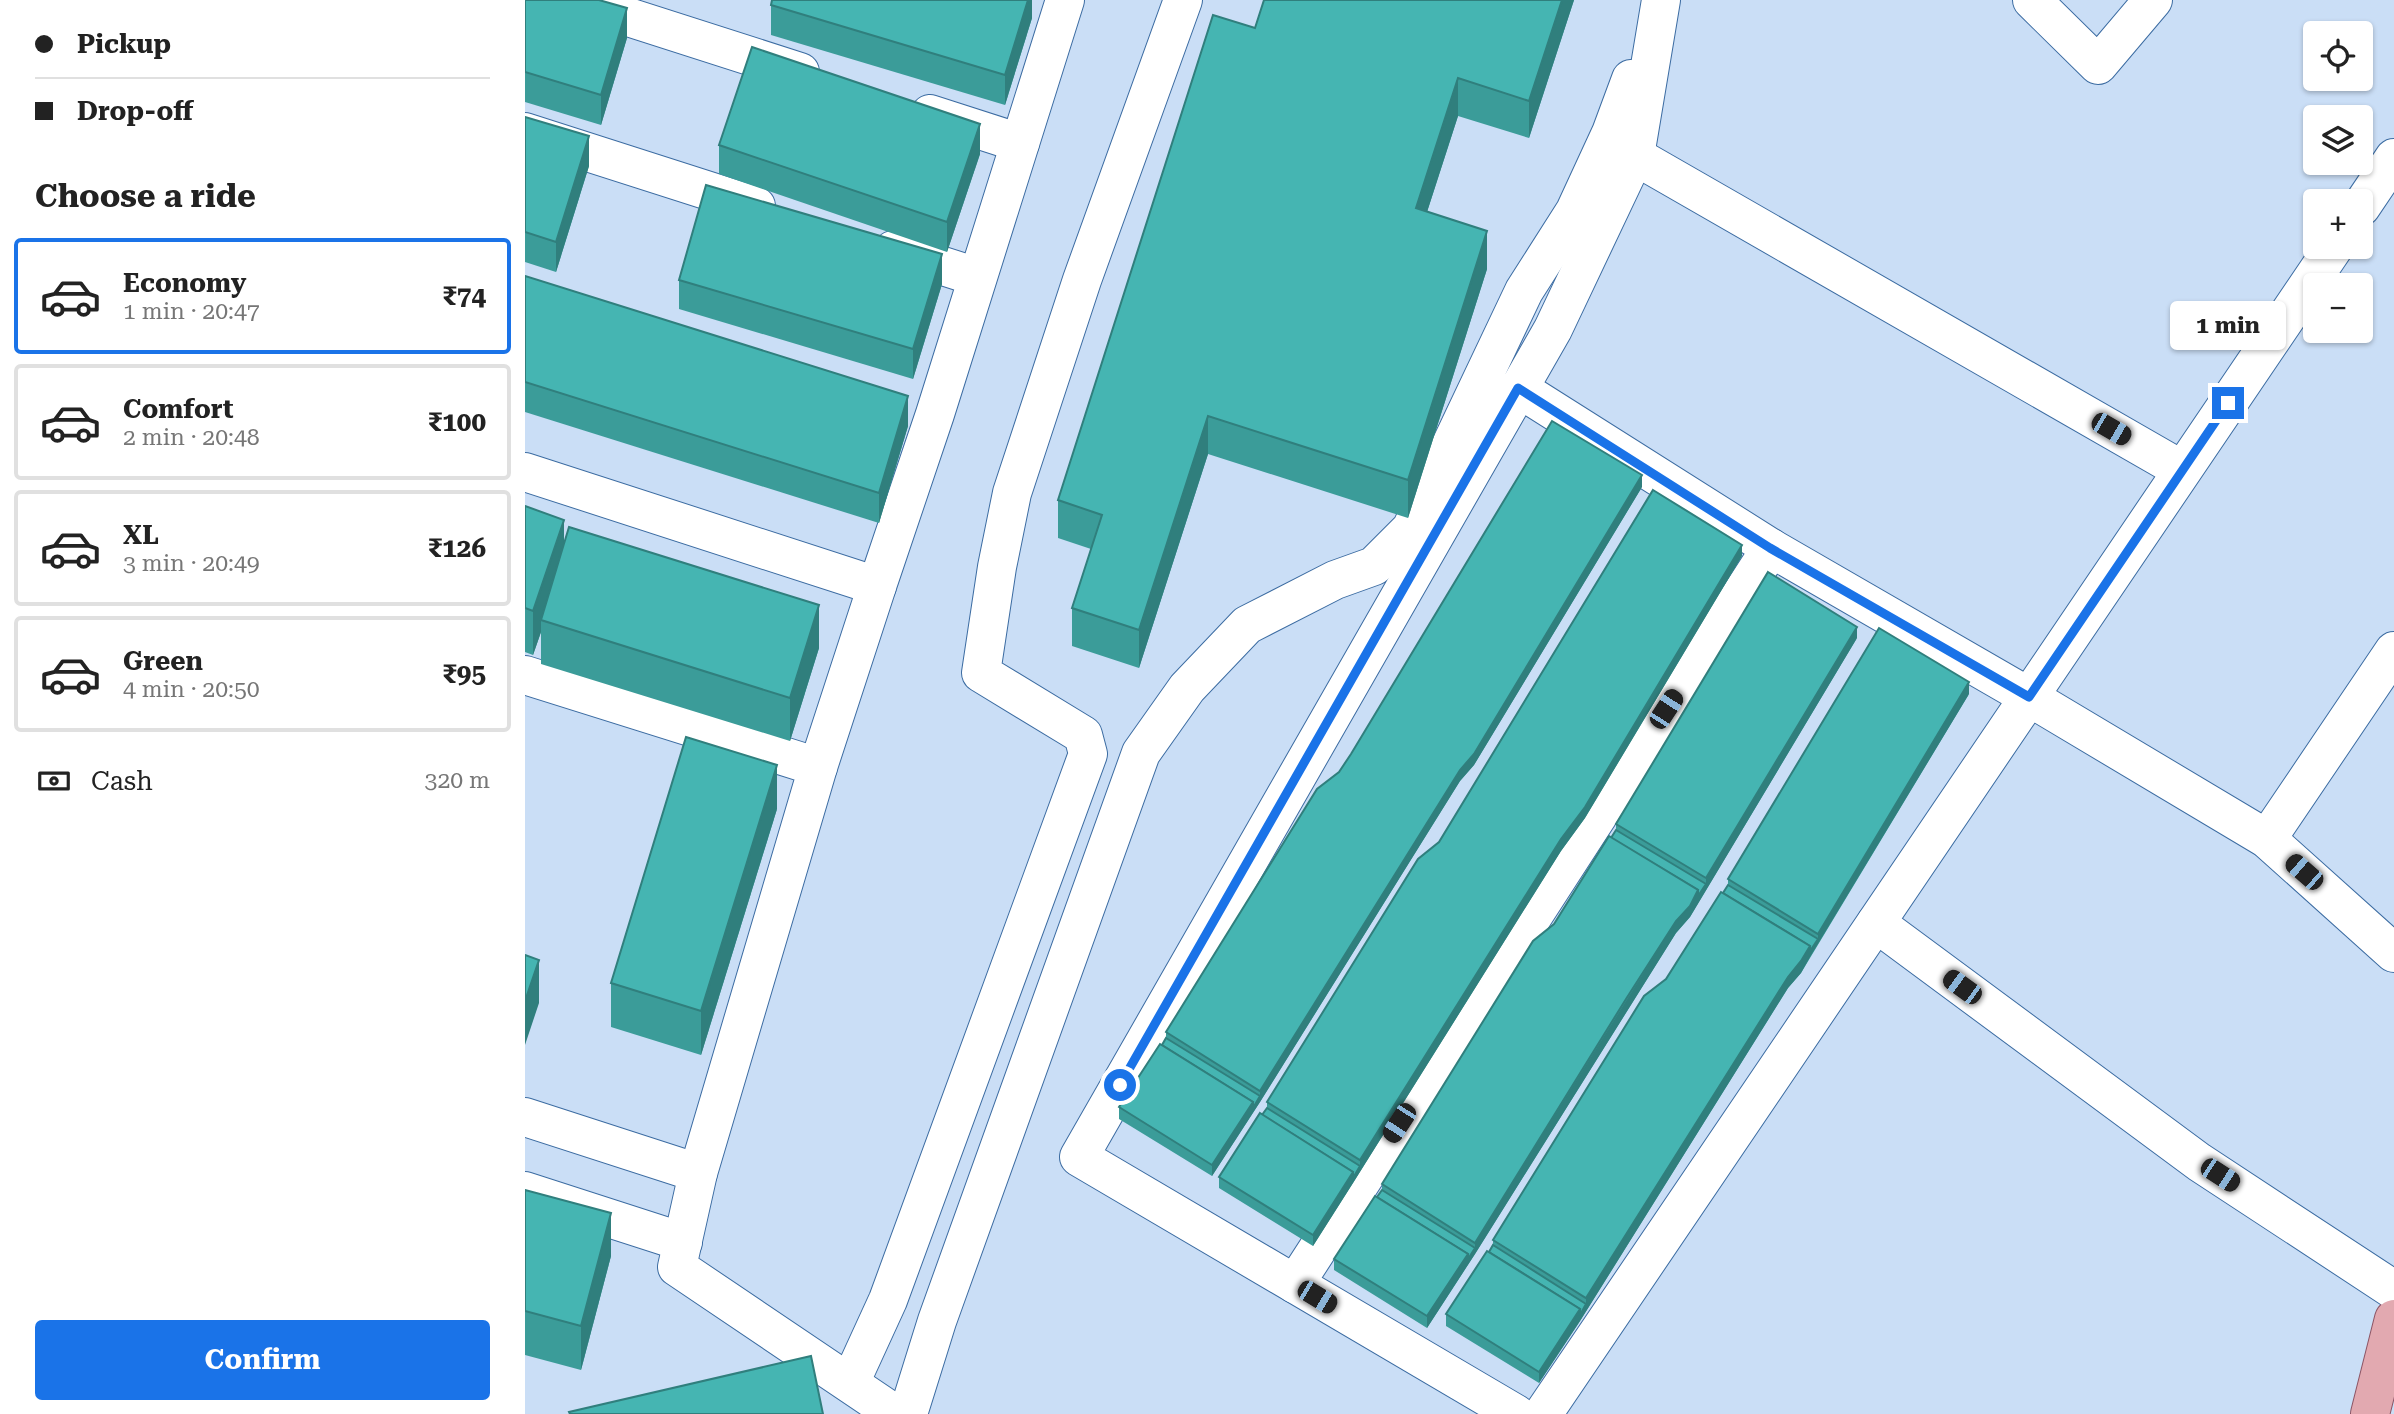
<!DOCTYPE html>
<meta charset="utf-8">
<style>
:root{--surface:#fff;--page:#f2f2f2;--text:#222;--muted:#767676;--line:#e0e0e0;--accent:#1a73e8}
body{margin:0;font-family:"Roboto Serif",serif;background:var(--page);color:var(--text);height:100vh;display:flex;flex-direction:column;font-size:26px;white-space:nowrap}
*{box-sizing:border-box;margin:0}
p{font-size:23px;color:var(--muted)}
.icon{flex:none;width:38px;height:38px;fill:none;stroke:currentColor;stroke-width:2;stroke-linecap:round;stroke-linejoin:round}
.map{position:relative;flex:1;overflow:hidden}
.panel{display:flex;flex-direction:column;background:var(--surface);width:525px}
.panel>*{flex:none}
.guide{display:grid;align-content:center;height:154px;padding:0 35px;background:var(--surface)}
.tools{position:absolute;left:1778px;top:21px;display:grid;gap:14px}
.tools a{display:grid;place-items:center;width:70px;height:70px;border-radius:7px;background:var(--surface);box-shadow:0 2px 5px #0004;font-size:35px}
.end{position:absolute;width:32px;height:32px;margin:-16px;border:9px solid #1a73e8;background:#fff;box-shadow:0 0 0 4px #fff}
.from{border-radius:50%}
.bubble{position:absolute;height:49px;border-radius:7px;background:var(--surface);box-shadow:0 2px 5px #0004;font-size:23px;font-weight:700;line-height:49px;text-align:center}
.car{position:absolute;width:21px;height:42px;margin:-21px -10px;border-radius:9px;box-shadow:0 0 5px 2px #0007;background:linear-gradient(#222 24%,#8ab4d8 0 40%,#222 0 76%,#8ab4d8 0 86%,#222 0)}
.guide b{display:flex;align-items:center;gap:24px;height:66px;font-size:26px}
.guide b+b{border-top:2px solid var(--line)}
.guide i{width:18px;height:18px;background:var(--text)}
ul{padding:0;list-style:none}
li{display:flex;align-items:center;gap:21px;height:116px;margin:0 14px 10px;padding:0 21px;border:4px solid var(--line);border-radius:7px}
li div{flex:1}
li b{display:block;font-size:26px}
li em{font-style:normal;font-weight:700}
li.selected{border-color:var(--accent)}
li>.icon{width:63px;height:63px;stroke-width:1.5}
h2{padding:0 35px;font-size:32px;line-height:84px}
.pay{display:flex;align-items:center;gap:18px;height:77px;padding:0 35px;font-size:26px}
.pay p{margin-inline-start:auto}
.action{display:flex;gap:14px;margin-top:auto;padding:14px 35px}
.action a{flex:1;height:80px;border-radius:7px;background:var(--accent);color:#fff;font-size:28px;font-weight:700;line-height:80px;text-align:center}
main{display:flex;flex:1;min-height:0}
.map>svg:first-child{display:block}
.lines{fill:none;stroke-linecap:round;stroke-linejoin:round}
.minor-casing{stroke:#3c6ca2;stroke-width:40}
.major-casing{stroke:#8c5565;stroke-width:40}
.minor{stroke:#fff;stroke-width:38}
.major{stroke:#e2a9b0;stroke-width:38}
.wall{fill:#3b9c99}
.shaded-wall{fill:#307f7d}
.building{fill:#45b5b2;stroke:#307f7d;stroke-width:2}
.route{stroke:#1a73e8;stroke-width:9}
</style>
<main>
<section class="panel">
<div class="guide">
<b><i class="from"></i>Pickup</b>
<b><i></i>Drop-off</b>
</div>
<h2>Choose a ride</h2>
<ul>
<li class="selected"><svg class="icon" aria-label="car" viewBox="0 0 24 24"><path d="M5 17H2v-5l4-1 3-4h7l3 4 3 1v5h-3M9 17h6M6 11h13"/><circle cx="7" cy="17" r="2"/><circle cx="17" cy="17" r="2"/></svg><div><b>Economy</b><p>1 min · 20:47</p></div><em>₹74</em></li>
<li><svg class="icon" aria-label="car" viewBox="0 0 24 24"><path d="M5 17H2v-5l4-1 3-4h7l3 4 3 1v5h-3M9 17h6M6 11h13"/><circle cx="7" cy="17" r="2"/><circle cx="17" cy="17" r="2"/></svg><div><b>Comfort</b><p>2 min · 20:48</p></div><em>₹100</em></li>
<li><svg class="icon" aria-label="car" viewBox="0 0 24 24"><path d="M5 17H2v-5l4-1 3-4h7l3 4 3 1v5h-3M9 17h6M6 11h13"/><circle cx="7" cy="17" r="2"/><circle cx="17" cy="17" r="2"/></svg><div><b>XL</b><p>3 min · 20:49</p></div><em>₹126</em></li>
<li><svg class="icon" aria-label="car" viewBox="0 0 24 24"><path d="M5 17H2v-5l4-1 3-4h7l3 4 3 1v5h-3M9 17h6M6 11h13"/><circle cx="7" cy="17" r="2"/><circle cx="17" cy="17" r="2"/></svg><div><b>Green</b><p>4 min · 20:50</p></div><em>₹95</em></li>
</ul>
<div class="pay"><svg class="icon" aria-label="cash" viewBox="0 0 24 24"><path d="M3 7h18v10H3z"/><circle cx="12" cy="12" r="2"/></svg>Cash<p>320 m</p></div>
<div class="action"><a>Confirm</a></div>
</section>
<div class="map">
<svg width="1869" height="1414" viewBox="0 0 1869 1414">
<rect width="100%" height="100%" fill="#cadef6"/>
<g class="lines">
<g class="minor-casing">
<g id="minor">
<polyline points="50,0 275,72"/>
<polyline points="1507,0 1573,65 1628,0"/>
<polyline points="405,114 495,143"/>
<polyline points="0,132 231,206"/>
<polyline points="1110,156 1657,470"/>
<polyline points="1836,207 1869,158"/>
<polyline points="368,250 452,277"/>
<polyline points="993,388 1246,548 1504,697 1742,839 1869,953"/>
<polyline points="0,472 352,586 293,767"/>
<polyline points="352,586 410,414 540,0"/>
<polyline points="0,675 293,767 173,1173 152,1267 370,1414"/>
<polyline points="1742,839 1869,651"/>
<polyline points="1351,923 1674,1162 1869,1290"/>
<polyline points="0,1117 173,1173"/>
<polyline points="0,1191 158,1242"/>
<polyline points="770,1284 1246,548"/>
<polyline points="325,1383 363,1300 563,754 558,735 456,673 472,567 487,493 557,280 658,0"/>
<polyline points="383,1414 412,1321 616,753 662,688 722,625 810,580 849,566 886,529 999,291 1050,211 1086,133 1106,79"/>
<polyline points="991,1414 554,1157 1028,329 1110,156 1136,0"/>
<polyline points="1018,1414 1809,247"/>
</g>
</g>
<g class="major-casing">
<polyline id="major" points="1845,1414 1869,1319"/>
</g>
<use href="#minor" class="minor"/>
<use href="#major" class="major"/>
</g>
<g class="wall">
<polygon points="0,0 102,38 76,125 0,102"/>
<polygon points="507,0 507,18 480,105 246,35 246,5"/>
<polygon points="739,0 1049,0 1004,138 933,116 902,212 962,269 883,518 683,454 614,668 547,646 547,608 566,549 533,538 533,500 730,28"/>
<polygon points="0,117 64,166 31,272 0,262"/>
<polygon points="194,145 455,154 422,252 194,174"/>
<polygon points="0,276 383,426 354,523 0,412"/>
<polygon points="154,280 417,284 388,379 154,309"/>
<polygon points="1117,487 949,765 935,781 735,1102 687,1176 594,1119 594,1107 637,1045 641,1038 641,1032 814,772"/>
<polygon points="0,506 39,543 294,648 265,741 16,664 16,632 8,655 0,652"/>
<polygon points="1217,556 1060,818 1036,851 828,1183 788,1246 694,1188 694,1177 742,1108 742,1102 914,842"/>
<polygon points="1332,638 1165,917 1151,933 950,1254 902,1328 809,1270 809,1259 857,1190 857,1184 1086,838 1091,830 1091,824"/>
<polygon points="1444,694 1276,973 1263,988 1055,1321 1014,1383 921,1326 921,1314 964,1252 968,1245 968,1240 1198,893 1203,885 1203,879"/>
<polygon points="252,809 176,1055 86,1027 86,983"/>
<polygon points="0,1190 86,1256 56,1370 0,1355"/>
</g>
<g class="shaded-wall">
<polygon points="503,0 507,0 507,18 480,105 480,75"/>
<polygon points="1037,0 1049,0 1004,138 1004,101"/>
<polygon points="102,8 102,38 76,125 76,95"/>
<polygon points="933,78 933,116 891,246 891,208"/>
<polygon points="455,124 455,154 422,252 422,222"/>
<polygon points="64,136 64,166 31,272 31,242"/>
<polygon points="962,231 962,269 883,518 883,480"/>
<polygon points="417,254 417,284 388,379 388,349"/>
<polygon points="383,396 383,426 354,523 354,493"/>
<polygon points="683,416 683,454 614,668 614,630"/>
<polygon points="1117,475 1117,487 949,765 935,781 735,1102 687,1176 687,1165 728,1102 735,1096 735,1091"/>
<polygon points="39,520 39,564 16,620 16,632 8,655 8,611"/>
<polygon points="1217,545 1217,556 1060,818 1036,851 828,1183 788,1246 788,1235 828,1172 835,1166 835,1160"/>
<polygon points="294,605 294,648 265,741 265,698"/>
<polygon points="1332,627 1332,638 1165,917 1151,933 950,1254 902,1328 902,1316 943,1254 950,1248 950,1243 1151,921 1173,890 1181,884 1181,878"/>
<polygon points="1444,682 1444,694 1285,957 1285,951 1293,939 1293,934"/>
<polygon points="252,765 252,809 176,1055 176,1011"/>
<polygon points="1285,946 1285,957 1276,973 1263,988 1055,1321 1014,1383 1014,1372 1055,1309 1061,1304 1061,1298 1263,977"/>
<polygon points="14,960 14,1003 0,1045 0,1001"/>
<polygon points="86,1213 86,1256 56,1370 56,1326"/>
</g>
<g class="building">
<polygon points="0,0 74,0 102,8 76,95 0,72"/>
<polygon points="247,0 503,0 480,75 246,5"/>
<polygon points="739,0 1037,0 1004,101 933,78 891,208 962,231 883,480 683,416 614,630 547,608 577,515 533,500 688,15 730,28"/>
<polygon points="227,47 455,124 422,222 194,145"/>
<polygon points="0,117 64,136 31,242 0,232"/>
<polygon points="181,185 417,254 388,349 154,280"/>
<polygon points="0,276 383,396 354,493 0,382"/>
<polygon points="1027,421 1117,475 949,754 935,770 735,1091 641,1032 792,789 814,772 826,754"/>
<polygon points="1128,490 1217,545 1060,807 1036,839 835,1160 742,1102 893,859 914,842"/>
<polygon points="0,506 39,520 8,611 0,608"/>
<polygon points="44,527 294,605 265,698 16,620"/>
<polygon points="1243,572 1332,627 1181,878 1091,824"/>
<polygon points="1354,628 1444,682 1293,934 1203,879"/>
<polygon points="161,737 252,765 176,1011 86,983"/>
<polygon points="1091,830 1181,884 1173,896 1173,890 1086,838"/>
<polygon points="1084,836 1173,890 1165,906 1151,921 1101,999 950,1243 857,1184 1008,941 1029,924"/>
<polygon points="1203,885 1293,939 1285,951 1285,946 1198,893"/>
<polygon points="1196,892 1285,946 1276,961 1263,977 1061,1298 968,1240 1119,996 1141,979"/>
<polygon points="0,955 14,960 0,1001"/>
<polygon points="641,1038 735,1096 728,1108 728,1102 637,1045"/>
<polygon points="635,1044 728,1102 687,1165 594,1107"/>
<polygon points="742,1108 835,1166 828,1178 828,1172 737,1115"/>
<polygon points="735,1113 828,1172 788,1235 694,1177"/>
<polygon points="0,1190 86,1213 56,1326 0,1311"/>
<polygon points="857,1190 950,1248 943,1259 943,1254 852,1197"/>
<polygon points="850,1196 943,1254 902,1316 809,1259"/>
<polygon points="968,1245 1061,1304 1055,1315 1055,1309 964,1252"/>
<polygon points="962,1251 1055,1309 1014,1372 921,1314"/>
<polygon points="286,1356 298,1414 45,1414 44,1412"/>
</g>
<g class="lines">
<polyline class="route" points="595,1085 993,388 1245,548 1504,697 1703,403"/>
</g>
</svg>
<div class="tools">
<a><svg class="icon" aria-label="locate" viewBox="0 0 24 24"><circle cx="12" cy="12" r="6"/><path d="M12 2v4M12 18v4M2 12h4M18 12h4"/></svg></a>
<a><svg class="icon" aria-label="layers" viewBox="0 0 24 24"><path d="M12 4l9 5-9 5-9-5zM3 14l9 5 9-5"/></svg></a>
<a>+</a>
<a>−</a>
</div>
<i class="end from" style="left:595px;top:1085px"></i>
<i class="end" style="left:1703px;top:403px"></i>
<div class="bubble" style="left:1645px;top:301px;width:116px">1 min</div>
<i class="car" style="left:1586px;top:429px;rotate:120deg"></i>
<i class="car" style="left:1141px;top:709px;rotate:33deg"></i>
<i class="car" style="left:1779px;top:872px;rotate:311deg"></i>
<i class="car" style="left:1437px;top:987px;rotate:306deg"></i>
<i class="car" style="left:874px;top:1123px;rotate:213deg"></i>
<i class="car" style="left:1695px;top:1175px;rotate:123deg"></i>
<i class="car" style="left:792px;top:1297px;rotate:121deg"></i>
</div>
</main>
